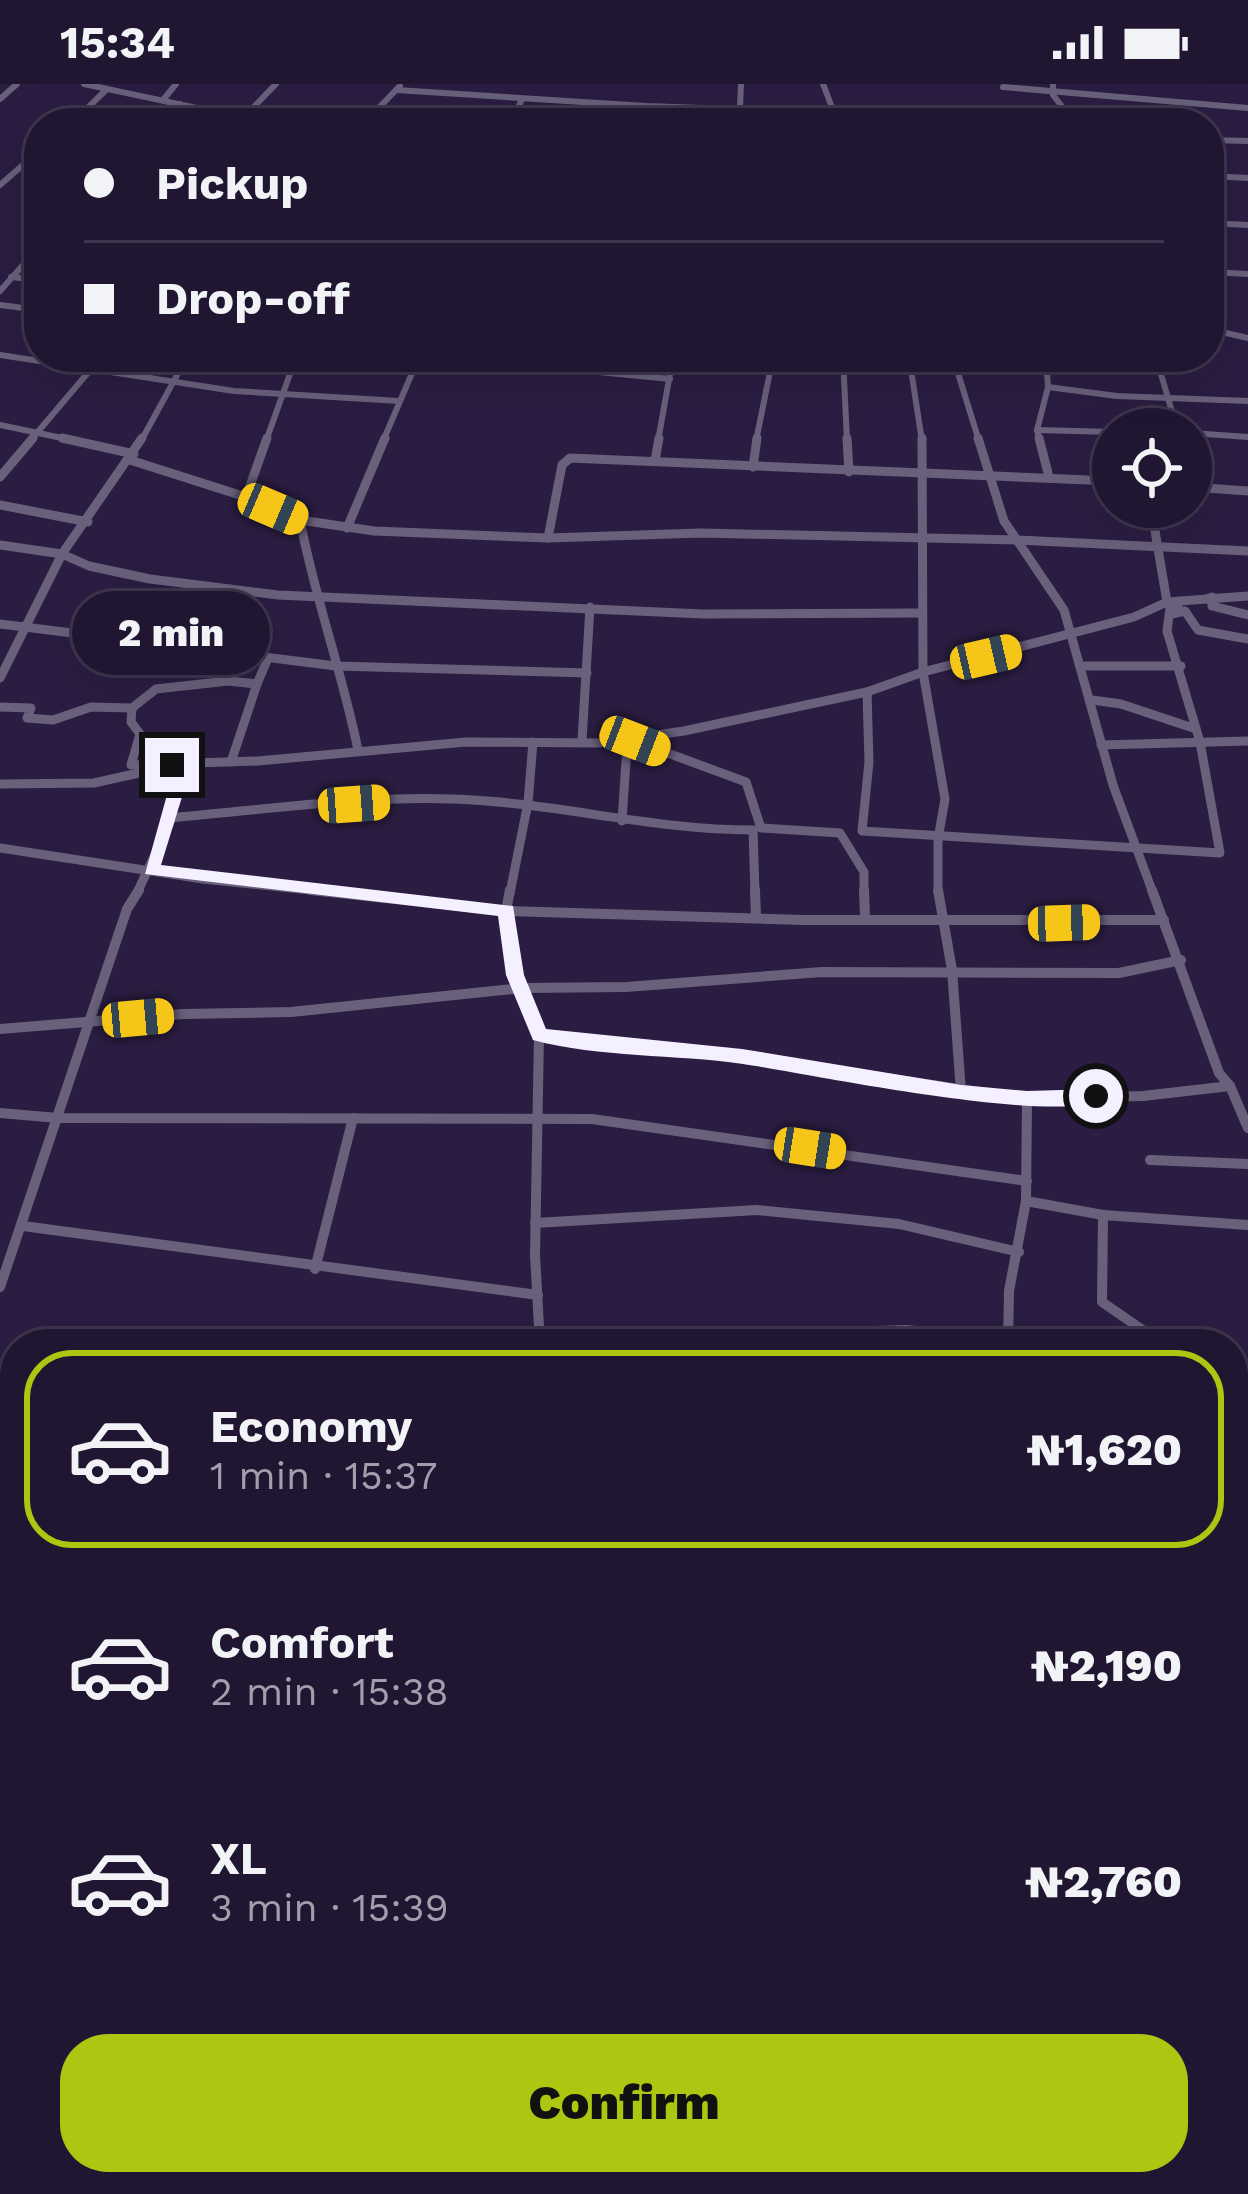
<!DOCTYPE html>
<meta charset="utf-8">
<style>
:root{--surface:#201632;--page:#2d233e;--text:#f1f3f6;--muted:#a29fac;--line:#3d354d;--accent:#acc611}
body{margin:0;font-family:"Work Sans",sans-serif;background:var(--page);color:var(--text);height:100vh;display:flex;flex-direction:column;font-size:45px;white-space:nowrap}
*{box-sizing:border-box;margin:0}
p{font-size:39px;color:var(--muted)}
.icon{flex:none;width:66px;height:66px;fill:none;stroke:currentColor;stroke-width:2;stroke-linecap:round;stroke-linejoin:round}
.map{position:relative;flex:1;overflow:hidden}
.sheet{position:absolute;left:0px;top:1245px;width:1248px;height:867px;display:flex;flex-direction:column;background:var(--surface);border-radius:48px 48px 0 0;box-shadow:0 12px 48px #0002,0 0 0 3px var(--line)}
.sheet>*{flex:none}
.hud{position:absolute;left:24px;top:24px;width:1200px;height:264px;border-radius:48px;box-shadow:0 12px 48px #0002,0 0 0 3px var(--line);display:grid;align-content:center;height:264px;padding:0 60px;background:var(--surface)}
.controls{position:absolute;left:1092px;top:324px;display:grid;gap:24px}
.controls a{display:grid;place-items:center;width:120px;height:120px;border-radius:50%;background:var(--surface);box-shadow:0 12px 48px #0002,0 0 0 3px var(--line);font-size:60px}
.end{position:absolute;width:54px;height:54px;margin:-27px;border:15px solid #f4f0ff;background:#111;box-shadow:0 0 0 6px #111}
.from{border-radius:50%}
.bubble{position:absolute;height:84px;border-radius:42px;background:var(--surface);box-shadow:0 12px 48px #0002,0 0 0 3px var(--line);font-size:39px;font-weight:800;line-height:84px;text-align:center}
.car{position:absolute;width:36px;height:72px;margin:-36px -18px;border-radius:15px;box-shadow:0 0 9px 3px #0007;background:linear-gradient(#f5c518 24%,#345 0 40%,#f5c518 0 76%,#345 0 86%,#f5c518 0)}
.hud b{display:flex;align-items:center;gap:42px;height:114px;font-size:45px}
.hud b+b{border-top:3px solid var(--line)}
.hud i{width:30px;height:30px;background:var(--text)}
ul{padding:21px 0 0;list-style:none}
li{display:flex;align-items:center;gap:36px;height:198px;margin:0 24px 18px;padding:0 36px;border:6px solid transparent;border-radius:48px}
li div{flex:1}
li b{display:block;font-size:45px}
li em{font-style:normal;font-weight:800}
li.current{border-color:var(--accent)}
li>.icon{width:108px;height:108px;stroke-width:1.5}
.cta{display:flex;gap:24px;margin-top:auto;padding:24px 60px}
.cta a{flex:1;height:138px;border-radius:48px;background:var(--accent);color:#111;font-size:48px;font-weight:800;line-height:138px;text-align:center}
.status{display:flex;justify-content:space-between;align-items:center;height:84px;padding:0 60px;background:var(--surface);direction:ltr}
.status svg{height:33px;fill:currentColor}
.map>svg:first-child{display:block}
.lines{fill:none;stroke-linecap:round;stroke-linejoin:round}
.minor-far3{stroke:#69617c;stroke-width:6}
.minor-far2{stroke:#69617c;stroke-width:9}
.minor-far1{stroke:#69617c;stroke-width:10}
.minor{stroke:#69617c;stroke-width:14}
.route{fill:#f4f0ff}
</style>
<div class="status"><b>15:34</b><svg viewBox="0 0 49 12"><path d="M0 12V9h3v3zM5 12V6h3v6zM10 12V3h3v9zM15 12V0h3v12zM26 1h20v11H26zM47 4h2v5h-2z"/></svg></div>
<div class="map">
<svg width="1248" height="2110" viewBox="0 0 1248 2110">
<rect width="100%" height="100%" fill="#2b1d42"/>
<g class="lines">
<g class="minor-far3">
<polyline points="84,0 268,39"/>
<polyline points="823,0 838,39"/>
<polyline points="1053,0 1053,11 1064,25 1062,39"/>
<polyline points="1003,3 1248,24"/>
<polyline points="396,6 646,22 1062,37"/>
<polyline points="0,15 17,0"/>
<polyline points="163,16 176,0"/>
<polyline points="740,24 741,0"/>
<polyline points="244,33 276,0"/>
<polyline points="72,39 107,5"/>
<polyline points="160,39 180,20"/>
<polyline points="364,39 400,2"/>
<polyline points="512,39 521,17"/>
<polyline points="1209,56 1248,57"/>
<polyline points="1209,92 1248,94"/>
<polyline points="0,101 39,67"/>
<polyline points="1209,139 1248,141"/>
<polyline points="1209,188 1248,190"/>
<polyline points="11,193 39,196"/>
<polyline points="0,207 39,163"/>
<polyline points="0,221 39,226"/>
<polyline points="1209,245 1248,254"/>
<polyline points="0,271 234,307 399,317"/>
<polyline points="540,273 537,282 670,295"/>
<polyline points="843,273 847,357"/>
<polyline points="909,273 922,357"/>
<polyline points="953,273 979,357"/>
<polyline points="1156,273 1177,345"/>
<polyline points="1048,303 1117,312 1248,317"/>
<polyline points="0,341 76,357"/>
<polyline points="1037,346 1113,348"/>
<polyline points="1191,349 1248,353"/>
<polyline points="30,357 92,284"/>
<polyline points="141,357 187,273"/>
<polyline points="266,357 296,273"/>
<polyline points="383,357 419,273"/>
<polyline points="658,357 673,273"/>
<polyline points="756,357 773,273"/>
<polyline points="1040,357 1037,346 1048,303 1046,273"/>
</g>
<g class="minor-far2">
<polyline points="62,354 134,370"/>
<polyline points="847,354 849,388"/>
<polyline points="922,354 923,588 945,715 938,755 938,809"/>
<polyline points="978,354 1004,437 1064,526 1113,701 1153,809"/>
<polyline points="1039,354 1049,393"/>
<polyline points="130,376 246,413 300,436 374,447 548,454 701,449 1017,456 1248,467"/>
<polyline points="655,377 659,354"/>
<polyline points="1191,379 1201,403"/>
<polyline points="753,383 757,354"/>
<polyline points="0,393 33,354"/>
<polyline points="1191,403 1248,407"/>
<polyline points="246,413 267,354"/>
<polyline points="0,421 88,438"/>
<polyline points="1151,423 1167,518"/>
<path d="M 300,436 C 315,515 342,587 358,666"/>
<polyline points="347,444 385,354"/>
<polyline points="548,454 562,381 570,374 1113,397"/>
<polyline points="0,461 62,470 89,482 150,495 278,511 703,530 921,529"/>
<polyline points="1207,515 1212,513 1212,522 1248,531"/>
<polyline points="1172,530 1185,527 1198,546 1248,555"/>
<polyline points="0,540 336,582 587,589"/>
<polyline points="1080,582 1181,582"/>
<polyline points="0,594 62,470 142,354"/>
<polyline points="867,608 869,678 862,747 1220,769 1200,658 1167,547 1170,524 1178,523"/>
<polyline points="1092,616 1121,620 1196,645"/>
<polyline points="0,623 31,624 27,634 53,636 91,623 132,624 156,605 228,597 257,600 268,574"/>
<polyline points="132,624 131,638 140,650 131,681 258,677 466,658 598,659 684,647 867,608 923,588 1134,533 1167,518 1248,512"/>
<polyline points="582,656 590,523"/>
<polyline points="607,660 627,662 635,657 746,698 761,744 840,749 864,788 864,809"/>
<polyline points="1101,661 1248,657"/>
<polyline points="231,678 257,600"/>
<polyline points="0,700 94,699 152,686"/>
<path d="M 168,734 C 262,726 357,712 452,715 C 553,718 651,746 753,746 L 755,809"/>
<polyline points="622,737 627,662"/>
<polyline points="0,764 203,795 339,809"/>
<polyline points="137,809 171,736 172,681"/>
<polyline points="510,809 528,719 533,658"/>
</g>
<g class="minor-far1">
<polyline points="311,806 506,827 802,836 1164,836"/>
<polyline points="510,806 506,827 515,891 539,951 535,1171 540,1260"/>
<polyline points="755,806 756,833"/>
<polyline points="864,806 865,833"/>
<polyline points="938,806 952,886 961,1008"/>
<polyline points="1152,806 1219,989 1230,1002 1248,1044"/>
<polyline points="0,945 183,930 291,928 523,904 626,903 822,888 1119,889 1181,876"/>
<polyline points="539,951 743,973 1027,1015 1143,1012 1230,1002"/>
<polyline points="0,1029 58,1034 592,1035 1027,1097"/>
<polyline points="1150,1076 1248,1080"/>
<polyline points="1026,1117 1027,1015"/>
<polyline points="1103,1131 1248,1141"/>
<polyline points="535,1139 757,1126 899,1140 1019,1168"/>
<polyline points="23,1142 538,1211"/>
<polyline points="315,1185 353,1034"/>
<polyline points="0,1203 127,825 139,806"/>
<polyline points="1008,1257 1009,1207 1026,1117 1103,1131 1102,1218 1163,1260"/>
<polyline points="540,1259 906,1246 1008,1257 1115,1260"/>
<polyline points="1233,1329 1248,1351"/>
</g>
<g class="minor">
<polyline points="1233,1431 1248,1432"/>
<polyline points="0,1555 15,1557"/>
<polyline points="1233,1556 1248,1555"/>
<polyline points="0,1613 15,1615"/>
<polyline points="0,1750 15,1699"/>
<polyline points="0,1793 15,1794"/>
<polyline points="0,1810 15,1853"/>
<polyline points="0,2065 15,2036"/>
<polyline points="286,2110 289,2097"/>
<polyline points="496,2110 497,2097"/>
</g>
</g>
<path class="route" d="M 172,675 L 181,681 L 186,700 L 161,781 L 513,822 L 524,891 L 546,945 L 742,965 L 961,1001 L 1027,1007 L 1096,1005 L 1106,1012 C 1074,1046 800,988 743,980 C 675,970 600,974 533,956 L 506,891 L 498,832 L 145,790 L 170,700 L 164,681 Z"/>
</svg>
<div class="controls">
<a><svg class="icon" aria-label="locate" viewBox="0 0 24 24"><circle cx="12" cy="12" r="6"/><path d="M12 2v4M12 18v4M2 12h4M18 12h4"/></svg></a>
</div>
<i class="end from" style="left:1096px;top:1012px"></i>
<i class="end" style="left:172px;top:681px"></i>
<div class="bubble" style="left:72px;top:507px;width:198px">2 min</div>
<i class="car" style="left:273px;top:425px;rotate:113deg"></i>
<i class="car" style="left:986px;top:573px;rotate:77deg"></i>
<i class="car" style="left:635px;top:657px;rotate:111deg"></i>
<i class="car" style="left:354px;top:720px;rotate:86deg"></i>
<i class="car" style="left:1064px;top:839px;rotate:88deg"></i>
<i class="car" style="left:138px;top:934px;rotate:85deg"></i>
<i class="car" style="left:810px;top:1064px;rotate:99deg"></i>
<div class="hud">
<b><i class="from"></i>Pickup</b>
<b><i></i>Drop-off</b>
</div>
<section class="sheet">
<ul>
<li class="current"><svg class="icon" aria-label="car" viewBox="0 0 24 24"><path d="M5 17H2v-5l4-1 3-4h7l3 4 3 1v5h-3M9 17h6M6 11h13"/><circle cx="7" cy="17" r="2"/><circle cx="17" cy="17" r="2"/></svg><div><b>Economy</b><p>1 min · 15:37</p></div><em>₦1,620</em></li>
<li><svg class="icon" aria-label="car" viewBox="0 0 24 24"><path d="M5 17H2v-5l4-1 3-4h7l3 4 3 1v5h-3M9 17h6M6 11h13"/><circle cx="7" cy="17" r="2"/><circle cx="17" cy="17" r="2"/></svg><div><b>Comfort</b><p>2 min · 15:38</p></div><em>₦2,190</em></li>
<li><svg class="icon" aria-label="car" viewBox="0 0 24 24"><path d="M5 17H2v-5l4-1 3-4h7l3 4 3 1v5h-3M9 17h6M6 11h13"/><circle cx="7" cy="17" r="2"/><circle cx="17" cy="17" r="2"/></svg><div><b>XL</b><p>3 min · 15:39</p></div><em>₦2,760</em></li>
</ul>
<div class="cta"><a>Confirm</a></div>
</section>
</div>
